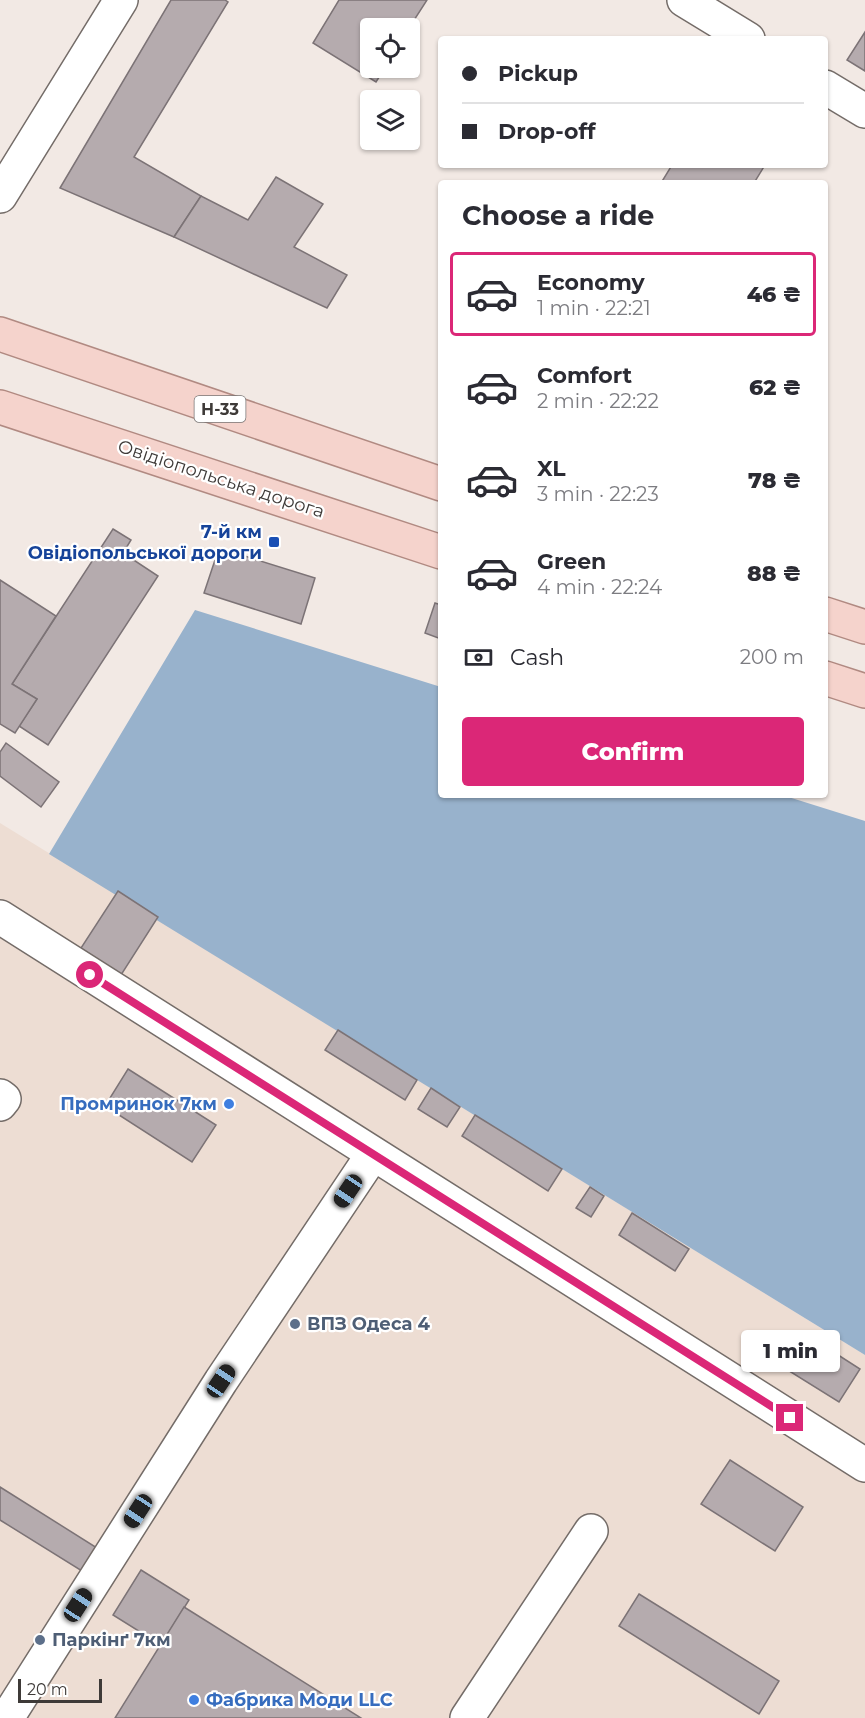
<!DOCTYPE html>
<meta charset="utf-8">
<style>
:root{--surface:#fff;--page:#f2f2f3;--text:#2b2b33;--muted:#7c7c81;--line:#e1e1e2;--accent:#db2777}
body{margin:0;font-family:Montserrat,sans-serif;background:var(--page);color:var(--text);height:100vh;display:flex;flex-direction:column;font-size:22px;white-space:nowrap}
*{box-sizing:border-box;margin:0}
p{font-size:20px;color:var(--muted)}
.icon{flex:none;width:33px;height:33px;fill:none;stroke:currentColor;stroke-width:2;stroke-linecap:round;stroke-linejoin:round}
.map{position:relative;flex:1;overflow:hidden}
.sheet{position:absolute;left:438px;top:180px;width:390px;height:618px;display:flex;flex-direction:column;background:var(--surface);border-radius:6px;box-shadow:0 2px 4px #0004}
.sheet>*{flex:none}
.guide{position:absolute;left:438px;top:36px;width:390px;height:132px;border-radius:6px;box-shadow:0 2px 4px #0004;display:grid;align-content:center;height:132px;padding:0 24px;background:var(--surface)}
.controls{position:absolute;left:360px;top:18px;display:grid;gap:12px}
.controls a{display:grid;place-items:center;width:60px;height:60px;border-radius:6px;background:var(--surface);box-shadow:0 2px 4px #0004;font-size:30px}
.scale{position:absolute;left:18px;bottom:15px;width:84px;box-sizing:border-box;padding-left:6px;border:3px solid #3e3a38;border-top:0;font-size:16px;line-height:21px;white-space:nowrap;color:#3e3a38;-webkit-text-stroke:4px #fff;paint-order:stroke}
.end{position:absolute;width:27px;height:27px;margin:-14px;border:8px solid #db2777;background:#fff;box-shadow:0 0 0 3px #fff}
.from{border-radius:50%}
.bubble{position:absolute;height:42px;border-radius:6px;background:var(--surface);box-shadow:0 2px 4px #0004;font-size:20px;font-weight:800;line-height:42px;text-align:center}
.car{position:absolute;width:18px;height:36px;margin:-18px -9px;border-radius:8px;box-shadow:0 0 4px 2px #0007;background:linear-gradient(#222 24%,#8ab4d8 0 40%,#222 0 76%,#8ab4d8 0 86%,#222 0)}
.guide b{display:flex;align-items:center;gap:21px;height:57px;font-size:22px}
.guide b+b{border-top:2px solid var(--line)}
.guide i{width:15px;height:15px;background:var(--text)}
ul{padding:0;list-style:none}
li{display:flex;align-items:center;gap:18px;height:84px;margin:0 12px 9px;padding:0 12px;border:3px solid transparent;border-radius:6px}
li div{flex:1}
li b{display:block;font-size:22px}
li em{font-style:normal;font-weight:800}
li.current{border-color:var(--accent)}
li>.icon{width:54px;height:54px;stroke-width:1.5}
h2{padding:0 24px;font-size:27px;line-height:72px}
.pay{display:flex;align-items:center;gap:15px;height:66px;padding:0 24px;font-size:22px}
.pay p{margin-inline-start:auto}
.primary-button{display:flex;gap:12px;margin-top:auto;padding:12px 24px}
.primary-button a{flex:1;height:69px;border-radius:6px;background:var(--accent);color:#fff;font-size:24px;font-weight:800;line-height:69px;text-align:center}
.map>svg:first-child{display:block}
.built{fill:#edddd3}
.water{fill:#98b2cc}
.building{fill:#b5abae;stroke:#7c7376;stroke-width:1.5}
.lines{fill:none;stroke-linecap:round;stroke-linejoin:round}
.minor-casing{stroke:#746c68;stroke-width:36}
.major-casing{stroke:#b18a82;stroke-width:36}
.minor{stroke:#fff;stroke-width:33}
.major{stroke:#f5d3cc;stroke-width:33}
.route{stroke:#db2777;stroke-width:8}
.transit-dot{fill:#1a4fb4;stroke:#fff;stroke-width:2}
.shop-dot{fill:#3f7fe0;stroke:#fff;stroke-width:2}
.service-dot{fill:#5c6f8a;stroke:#fff;stroke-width:2}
.labels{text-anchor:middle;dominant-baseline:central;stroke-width:4.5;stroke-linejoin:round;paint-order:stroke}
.shield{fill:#fff;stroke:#787574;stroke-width:1.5}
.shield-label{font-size:16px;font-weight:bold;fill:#3e3a38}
.street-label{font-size:18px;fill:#3e3a38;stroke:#fff}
.transit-label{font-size:18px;font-weight:bold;fill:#164399;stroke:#fff;text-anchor:end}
.shop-label{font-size:18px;font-weight:bold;fill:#366cbe;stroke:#fff;text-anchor:end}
.service-label{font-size:18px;font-weight:bold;fill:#4e5e75;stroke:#fff;text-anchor:start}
</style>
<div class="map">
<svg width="865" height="1718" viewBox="0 0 865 1718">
<rect width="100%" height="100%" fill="#f2e9e4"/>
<polygon class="built" points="0,823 865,1355 865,1718 0,1718"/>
<polygon class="water" points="195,610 441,687 441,795 782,795 865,821 865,1355 49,854"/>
<g class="building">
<polygon points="171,0 225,0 228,2 134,157 201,196 174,237 60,188"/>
<polygon points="339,0 427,0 409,28 370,28 370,68 385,68 376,82 313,43"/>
<polygon points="865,32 865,71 847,60"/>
<polygon points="672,165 765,165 754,183 661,183"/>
<polygon points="276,177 323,204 294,247 347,275 327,308 174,237 201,196 248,220"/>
<polygon points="113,529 131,540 123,553 158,576 48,745 19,726 37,699 12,684"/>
<polygon points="219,548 315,578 301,624 204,593"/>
<polygon points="0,580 56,616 12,684 37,699 15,733 0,724"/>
<polygon points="435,603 441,605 441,639 425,633"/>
<polygon points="6,743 59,782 41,807 0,776 0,752"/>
<polygon points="118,891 158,917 121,975 81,948"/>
<polygon points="338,1030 417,1080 405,1100 325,1050"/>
<polygon points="128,1069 216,1125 192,1162 105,1106"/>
<polygon points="431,1088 460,1107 447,1127 418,1109"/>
<polygon points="475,1115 562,1169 548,1191 462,1136"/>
<polygon points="590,1187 604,1196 591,1217 576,1208"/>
<polygon points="632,1213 689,1249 675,1271 619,1235"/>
<polygon points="807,1335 860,1369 839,1402 786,1369"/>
<polygon points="730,1460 803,1507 775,1551 701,1504"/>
<polygon points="0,1487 105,1553 90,1576 0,1520"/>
<polygon points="141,1570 189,1600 161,1645 113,1615"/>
<polygon points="639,1594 779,1681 759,1714 619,1626"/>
<polygon points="184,1607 361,1718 115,1718"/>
</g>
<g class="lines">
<g class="minor-casing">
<g id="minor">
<polyline points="684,0 748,39"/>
<polyline points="825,87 865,111"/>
<polyline points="0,196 121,0"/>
<polyline points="0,917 865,1465"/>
<polyline points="0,1096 4,1099 0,1104"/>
<polyline points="7,1718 221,1381 373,1154"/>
<polyline points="467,1718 591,1531"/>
</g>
</g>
<g class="major-casing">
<g id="major">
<polyline points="0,334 441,484"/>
<polyline points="0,407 441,552"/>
<polyline points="825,614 865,627"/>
<polyline points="825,678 865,691"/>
</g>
</g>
<use href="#minor" class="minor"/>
<use href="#major" class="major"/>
</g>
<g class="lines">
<polyline class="route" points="90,975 790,1418"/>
</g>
<rect class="transit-dot" x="268" y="536" width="12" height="12" rx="3"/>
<g class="shop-dot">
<circle cx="229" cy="1104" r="6"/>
<circle cx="194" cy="1700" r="6"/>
</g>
<g class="service-dot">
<circle cx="295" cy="1324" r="6"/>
<circle cx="40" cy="1640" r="6"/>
</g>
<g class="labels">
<rect class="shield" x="194.5" y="396" width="51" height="26" rx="4.5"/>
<g class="shield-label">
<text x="220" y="409">Н-33</text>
</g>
<g class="street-label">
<text transform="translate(221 479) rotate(18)">Овідіопольська дорога</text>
</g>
<g class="transit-label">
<text x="262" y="532">7-й км<tspan x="262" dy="21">Овідіопольської дороги</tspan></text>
</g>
<g class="shop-label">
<text x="217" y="1104">Промринок 7км</text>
<text x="206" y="1700" text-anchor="start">Фабрика Моди LLC</text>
</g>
<g class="service-label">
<text x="307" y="1324">ВПЗ Одеса 4</text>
<text x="52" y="1640">Паркінґ 7км</text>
</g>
</g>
</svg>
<div class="controls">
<a><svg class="icon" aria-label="locate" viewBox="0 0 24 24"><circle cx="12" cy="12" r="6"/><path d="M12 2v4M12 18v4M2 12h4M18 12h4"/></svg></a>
<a><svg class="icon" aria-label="layers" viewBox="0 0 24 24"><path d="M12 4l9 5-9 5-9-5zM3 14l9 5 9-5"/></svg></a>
</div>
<div class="scale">20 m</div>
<i class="end from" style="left:90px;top:975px"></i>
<i class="end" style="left:790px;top:1418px"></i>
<div class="bubble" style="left:741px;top:1330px;width:99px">1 min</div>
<i class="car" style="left:348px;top:1191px;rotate:214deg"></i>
<i class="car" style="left:221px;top:1381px;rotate:34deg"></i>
<i class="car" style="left:138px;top:1511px;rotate:213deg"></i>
<i class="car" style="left:78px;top:1605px;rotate:33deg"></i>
<div class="guide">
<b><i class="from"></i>Pickup</b>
<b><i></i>Drop-off</b>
</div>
<section class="sheet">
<h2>Choose a ride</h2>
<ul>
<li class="current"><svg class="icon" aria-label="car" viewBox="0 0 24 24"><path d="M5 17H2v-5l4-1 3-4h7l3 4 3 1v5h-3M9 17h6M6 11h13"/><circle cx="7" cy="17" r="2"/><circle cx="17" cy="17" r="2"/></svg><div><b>Economy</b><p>1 min · 22:21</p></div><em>46 ₴</em></li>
<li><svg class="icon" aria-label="car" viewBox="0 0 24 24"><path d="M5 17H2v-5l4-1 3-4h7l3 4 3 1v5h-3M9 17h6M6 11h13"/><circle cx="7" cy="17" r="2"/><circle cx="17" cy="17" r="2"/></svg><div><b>Comfort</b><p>2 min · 22:22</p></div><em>62 ₴</em></li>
<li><svg class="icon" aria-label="car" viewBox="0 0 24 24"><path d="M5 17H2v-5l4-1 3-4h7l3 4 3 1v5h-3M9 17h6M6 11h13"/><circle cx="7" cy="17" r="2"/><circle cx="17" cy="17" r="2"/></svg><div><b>XL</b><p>3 min · 22:23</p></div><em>78 ₴</em></li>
<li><svg class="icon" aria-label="car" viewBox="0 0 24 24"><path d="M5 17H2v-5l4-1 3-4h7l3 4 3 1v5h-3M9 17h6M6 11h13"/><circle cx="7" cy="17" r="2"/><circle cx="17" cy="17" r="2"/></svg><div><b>Green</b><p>4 min · 22:24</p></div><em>88 ₴</em></li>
</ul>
<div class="pay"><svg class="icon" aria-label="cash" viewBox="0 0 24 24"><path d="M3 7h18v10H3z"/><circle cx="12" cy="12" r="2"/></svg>Cash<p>200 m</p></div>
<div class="primary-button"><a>Confirm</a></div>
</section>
</div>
